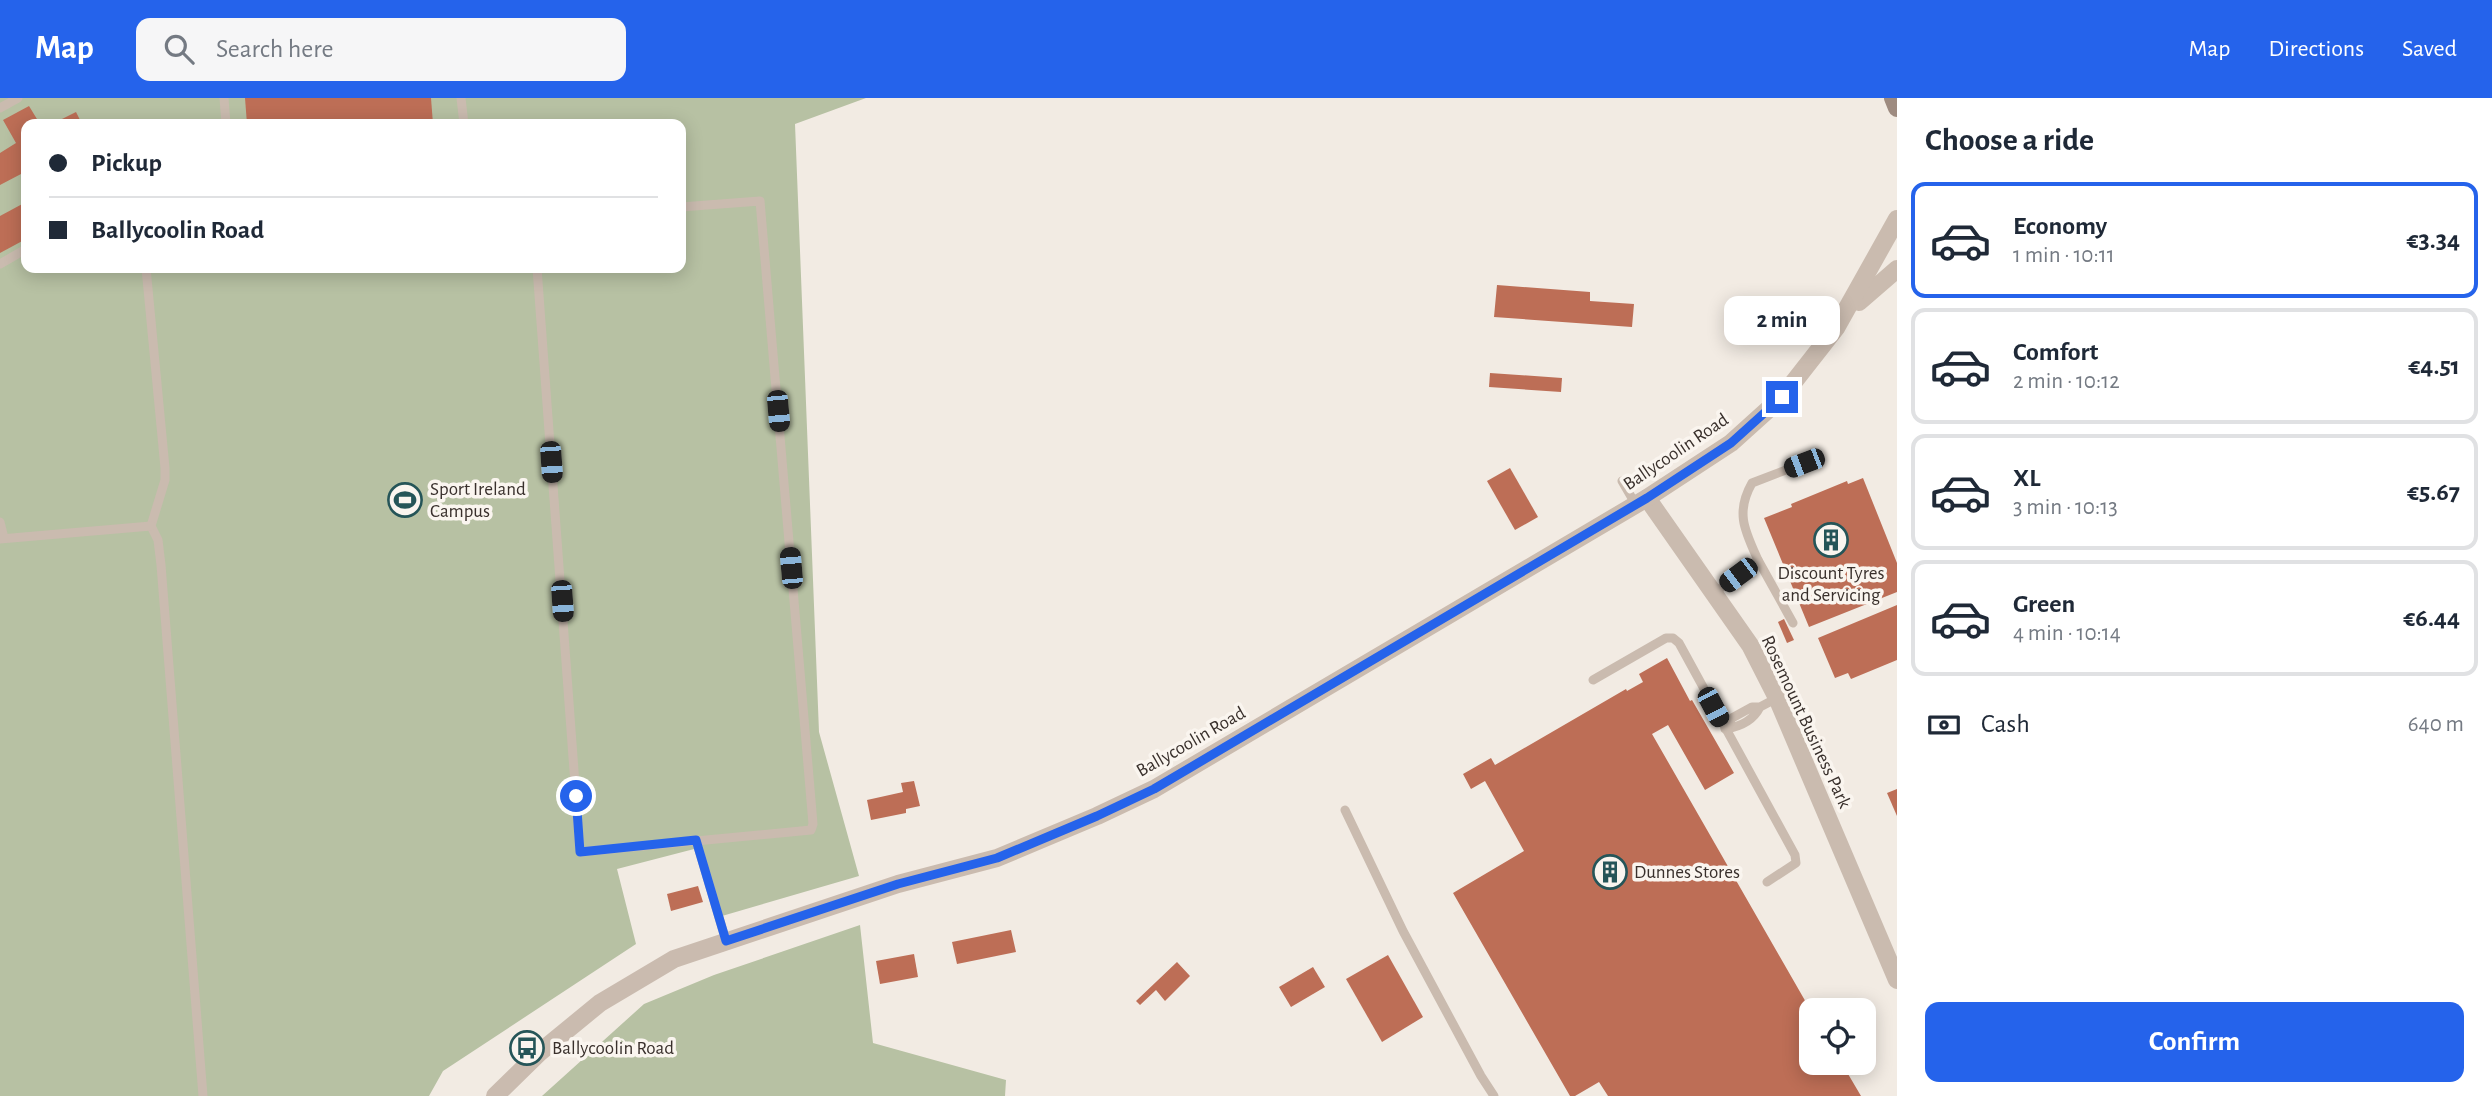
<!DOCTYPE html>
<meta charset="utf-8">
<style>
:root{--surface:#fff;--page:#f6f6f7;--text:#1f2937;--muted:#747a83;--line:#e0e1e3;--accent:#2563eb}
body{margin:0;font-family:"Alegreya Sans",sans-serif;background:var(--page);color:var(--text);height:100vh;display:flex;flex-direction:column;font-size:26px;white-space:nowrap}
*{box-sizing:border-box;margin:0}
p{font-size:23px;color:var(--muted)}
.icon{flex:none;width:38px;height:38px;fill:none;stroke:currentColor;stroke-width:2;stroke-linecap:round;stroke-linejoin:round}
.map{position:relative;flex:1;overflow:hidden}
.sheet{display:flex;flex-direction:column;background:var(--surface);width:595px}
.sheet>*{flex:none}
.hud{position:absolute;left:21px;top:21px;width:665px;height:154px;border-radius:14px;box-shadow:0 4px 18px #0003;display:grid;align-content:center;height:154px;padding:0 28px;background:var(--surface)}
.tools{position:absolute;left:1799px;top:900px;display:grid;gap:14px}
.tools a{display:grid;place-items:center;width:77px;height:77px;border-radius:14px;background:var(--surface);box-shadow:0 4px 18px #0003;font-size:35px}
.end{position:absolute;width:32px;height:32px;margin:-16px;border:9px solid #2563eb;background:#fff;box-shadow:0 0 0 4px #fff}
.from{border-radius:50%}
.bubble{position:absolute;height:49px;border-radius:14px;background:var(--surface);box-shadow:0 4px 18px #0003;font-size:23px;font-weight:700;line-height:49px;text-align:center}
.car{position:absolute;width:21px;height:42px;margin:-21px -10px;border-radius:9px;box-shadow:0 0 5px 2px #0007;background:linear-gradient(#222 24%,#8ab4d8 0 40%,#222 0 76%,#8ab4d8 0 86%,#222 0)}
.hud b{display:flex;align-items:center;gap:24px;height:66px;font-size:26px}
.hud b+b{border-top:2px solid var(--line)}
.hud i{width:18px;height:18px;background:var(--text)}
ul{padding:0;list-style:none}
li{display:flex;align-items:center;gap:21px;height:116px;margin:0 14px 10px;padding:0 14px;border:4px solid var(--line);border-radius:14px}
li div{flex:1}
li b{display:block;font-size:26px}
li em{font-style:normal;font-weight:700}
li.current{border-color:var(--accent)}
li>.icon{width:63px;height:63px;stroke-width:1.5}
h2{padding:0 28px;font-size:32px;line-height:84px}
.pay{display:flex;align-items:center;gap:18px;height:77px;padding:0 28px;font-size:26px}
.pay p{margin-inline-start:auto}
.action{display:flex;gap:14px;margin-top:auto;padding:14px 28px}
.action a{flex:1;height:80px;border-radius:14px;background:var(--accent);color:#fff;font-size:28px;font-weight:700;line-height:80px;text-align:center}
header{display:flex;align-items:center;gap:42px;box-sizing:border-box;height:98px;padding:0 35px;background:var(--accent);color:#fff}
header strong{font-size:33px}
nav{display:flex;gap:38px;margin-inline-start:auto;font-size:24px}
.search{width:490px;height:63px;background:var(--page);display:flex;align-items:center;gap:18px;box-sizing:border-box;padding:0 24px;border-radius:14px;color:var(--muted);font-size:26px}
main{display:flex;flex:1;min-height:0}
.map>svg:first-child{display:block}
.green{fill:#b7c1a3;fill-rule:evenodd}
.building{fill:#bd6e56}
.lines{fill:none;stroke-linecap:round;stroke-linejoin:round}
.service{stroke:#cabbaf;stroke-width:9}
.minor{stroke:#cabbaf;stroke-width:18}
.tertiary{stroke:#cabbaf;stroke-width:18}
.secondary{stroke:#9e8b80;stroke-width:18}
.route{stroke:#2563eb;stroke-width:9}
.labels{text-anchor:middle;dominant-baseline:central;stroke-width:7;stroke-linejoin:round;paint-order:stroke}
.street-label{font-size:19px;fill:#39302c;stroke:#faf5ef}
.poi-label{font-size:19px;fill:#39302c;stroke:#faf5ef;text-anchor:start}
</style>
<header>
<strong>Map</strong>
<div class="search"><svg class="icon" aria-label="search" viewBox="0 0 24 24"><circle cx="10" cy="10" r="6"/><path d="M15 15l6 6"/></svg>Search here</div>
<nav><a>Map</a><a>Directions</a><a>Saved</a></nav>
</header>
<main>
<div class="map">
<svg width="1897" height="998" viewBox="0 0 1897 998">
<rect width="100%" height="100%" fill="#f2ebe3"/>
<g class="green">
<path d="M 0,0 L 866,0 L 795,26 L 819,634 L 859,778 L 722,818 L 698,750 L 617,771 L 636,846 L 443,973 L 429,998 L 0,998 ZM 26,26 L 681,26 L 681,170 L 26,170 Z"/>
<polygon points="860,827 873,945 1006,982 1005,998 542,998 644,906 714,877"/>
</g>
<g class="building">
<polygon points="245,0 431,0 433,26 247,26"/>
<polygon points="29,8 40,26 26,26 26,87 21,76 0,87 0,55 16,45 3,22"/>
<polygon points="76,14 82,26 52,26"/>
<polygon points="26,104 26,141 0,155 0,118"/>
<polygon points="1497,187 1590,194 1590,203 1634,206 1632,229 1494,219"/>
<polygon points="1490,275 1562,280 1561,294 1489,289"/>
<polygon points="1510,370 1538,419 1515,432 1487,383"/>
<polygon points="1863,380 1897,465 1897,494 1809,529 1764,420 1792,409 1791,406 1847,383 1848,386"/>
<polygon points="1897,507 1897,562 1851,581 1848,575 1835,580 1818,540"/>
<polygon points="1784,521 1794,542 1787,545 1778,524"/>
<polygon points="1667,560 1690,603 1692,602 1734,675 1705,692 1668,627 1652,636 1811,913 1811,964 1841,964 1861,998 1608,998 1599,984 1575,998 1570,998 1453,795 1524,753 1485,683 1471,691 1463,676 1491,660 1495,667 1626,591 1627,593 1643,584 1639,576"/>
<polygon points="914,683 920,708 906,711 906,715 871,722 867,702 903,694 901,685"/>
<polygon points="1897,691 1897,718 1887,695"/>
<polygon points="698,788 703,804 671,813 667,796"/>
<polygon points="1011,832 1016,854 957,866 952,844"/>
<polygon points="914,856 918,879 880,886 876,863"/>
<polygon points="1388,857 1423,919 1382,944 1346,881"/>
<polygon points="1177,864 1190,878 1165,903 1156,892 1140,907 1136,903"/>
<polygon points="1313,869 1325,889 1291,909 1279,889"/>
</g>
<g class="lines">
<g class="service">
<polyline points="224,0 226,26"/>
<polyline points="461,0 464,26"/>
<polyline points="0,10 18,0"/>
<polyline points="0,166 26,151"/>
<polyline points="146,170 165,370 165,382 151,428 158,442 161,467 203,998"/>
<polyline points="537,170 580,754 811,732 813,726 760,103 681,109"/>
<polyline points="1622,383 1636,407"/>
<polyline points="0,424 4,440"/>
<polyline points="0,441 151,428"/>
<polyline points="1758,462 1793,525"/>
<path d="M 1714,495 L 1758,462 C 1745,433 1735,415 1752,385 L 1804,365"/>
<polyline points="1593,582 1666,540 1673,540 1679,545 1795,757 1796,765 1767,784"/>
<path d="M 1760,609 C 1753,623 1739,629 1725,631 L 1732,620 L 1752,609 L 1760,609 L 1777,600"/>
<polyline points="1345,712 1403,833 1481,978 1494,998"/>
<polyline points="696,742 726,843"/>
</g>
<polyline class="minor" points="1647,400 1750,547 1777,600 1897,882"/>
<g class="tertiary">
<polyline points="1859,204 1897,171"/>
<polyline points="495,998 539,955 600,905 674,861 898,786 997,760 1097,718 1154,691 1647,400 1731,345 1782,299 1836,230 1897,121"/>
</g>
<polyline class="secondary" points="1893,0 1897,10"/>
</g>
<g class="lines">
<polyline class="route" points="576,698 580,754 696,742 726,843 898,786 997,760 1097,718 1154,691 1647,400 1731,345 1782,299"/>
</g>
<defs>
<g id="stadium-ring" transform="scale(1.75)"><circle r="9.5" fill="#faf5ef" stroke="#255558" stroke-width="1.5"/><path d="M0-5a6.5 5 0 1 0 0 10a6.5 5 0 1 0 0-10ZM-3.5-1.8h7v3.6h-7Z" fill="#255558"/></g>
<g id="building-ring" transform="scale(1.75)"><circle r="9.5" fill="#faf5ef" stroke="#255558" stroke-width="1.5"/><path d="M-4-6H4V6H1V3H-1V6H-4ZM-2.5-4.3h1.7v1.8h-1.7ZM.8-4.3h1.7v1.8H.8ZM-2.5-1h1.7V.8h-1.7ZM.8-1h1.7V.8H.8Z" fill="#255558"/></g>
<g id="bus-ring" transform="scale(1.75)"><circle r="9.5" fill="#faf5ef" stroke="#255558" stroke-width="1.5"/><path d="M-5-6H5V4H4V6H2V4H-2V6H-4V4H-5ZM-3.5-4V0h7V-4ZM-3.5 1.2v1.5H-2V1.2ZM2 1.2v1.5H3.5V1.2Z" fill="#255558"/></g>
</defs>
<g fill-rule="evenodd">
<use href="#stadium-ring" x="405" y="402"/>
<use href="#building-ring" x="1831" y="442"/>
<use href="#building-ring" x="1610" y="774"/>
<use href="#bus-ring" x="527" y="950"/>
</g>
<g class="labels">
<g class="street-label">
<text transform="translate(1676 354) rotate(-34)">Ballycoolin Road</text>
<text transform="translate(1806 624) rotate(65)">Rosemount Business Park</text>
<text transform="translate(1191 644) rotate(-30)">Ballycoolin Road</text>
</g>
<g class="poi-label">
<text x="430" y="391">Sport Ireland<tspan x="430" dy="22">Campus</tspan></text>
<text x="1831" y="475" text-anchor="middle">Discount Tyres<tspan x="1831" dy="22">and Servicing</tspan></text>
<text x="1634" y="774">Dunnes Stores</text>
<text x="552" y="950">Ballycoolin Road</text>
</g>
</g>
</svg>
<div class="tools">
<a><svg class="icon" aria-label="locate" viewBox="0 0 24 24"><circle cx="12" cy="12" r="6"/><path d="M12 2v4M12 18v4M2 12h4M18 12h4"/></svg></a>
</div>
<i class="end from" style="left:576px;top:698px"></i>
<i class="end" style="left:1782px;top:299px"></i>
<div class="bubble" style="left:1724px;top:198px;width:116px">2 min</div>
<i class="car" style="left:778px;top:313px;rotate:175deg"></i>
<i class="car" style="left:551px;top:364px;rotate:176deg"></i>
<i class="car" style="left:1804px;top:365px;rotate:249deg"></i>
<i class="car" style="left:791px;top:470px;rotate:355deg"></i>
<i class="car" style="left:1738px;top:477px;rotate:233deg"></i>
<i class="car" style="left:562px;top:503px;rotate:176deg"></i>
<i class="car" style="left:1713px;top:609px;rotate:152deg"></i>
<div class="hud">
<b><i class="from"></i>Pickup</b>
<b><i></i>Ballycoolin Road</b>
</div>
</div>
<section class="sheet">
<h2>Choose a ride</h2>
<ul>
<li class="current"><svg class="icon" aria-label="car" viewBox="0 0 24 24"><path d="M5 17H2v-5l4-1 3-4h7l3 4 3 1v5h-3M9 17h6M6 11h13"/><circle cx="7" cy="17" r="2"/><circle cx="17" cy="17" r="2"/></svg><div><b>Economy</b><p>1 min · 10:11</p></div><em>€3.34</em></li>
<li><svg class="icon" aria-label="car" viewBox="0 0 24 24"><path d="M5 17H2v-5l4-1 3-4h7l3 4 3 1v5h-3M9 17h6M6 11h13"/><circle cx="7" cy="17" r="2"/><circle cx="17" cy="17" r="2"/></svg><div><b>Comfort</b><p>2 min · 10:12</p></div><em>€4.51</em></li>
<li><svg class="icon" aria-label="car" viewBox="0 0 24 24"><path d="M5 17H2v-5l4-1 3-4h7l3 4 3 1v5h-3M9 17h6M6 11h13"/><circle cx="7" cy="17" r="2"/><circle cx="17" cy="17" r="2"/></svg><div><b>XL</b><p>3 min · 10:13</p></div><em>€5.67</em></li>
<li><svg class="icon" aria-label="car" viewBox="0 0 24 24"><path d="M5 17H2v-5l4-1 3-4h7l3 4 3 1v5h-3M9 17h6M6 11h13"/><circle cx="7" cy="17" r="2"/><circle cx="17" cy="17" r="2"/></svg><div><b>Green</b><p>4 min · 10:14</p></div><em>€6.44</em></li>
</ul>
<div class="pay"><svg class="icon" aria-label="cash" viewBox="0 0 24 24"><path d="M3 7h18v10H3z"/><circle cx="12" cy="12" r="2"/></svg>Cash<p>640 m</p></div>
<div class="action"><a>Confirm</a></div>
</section>
</main>
